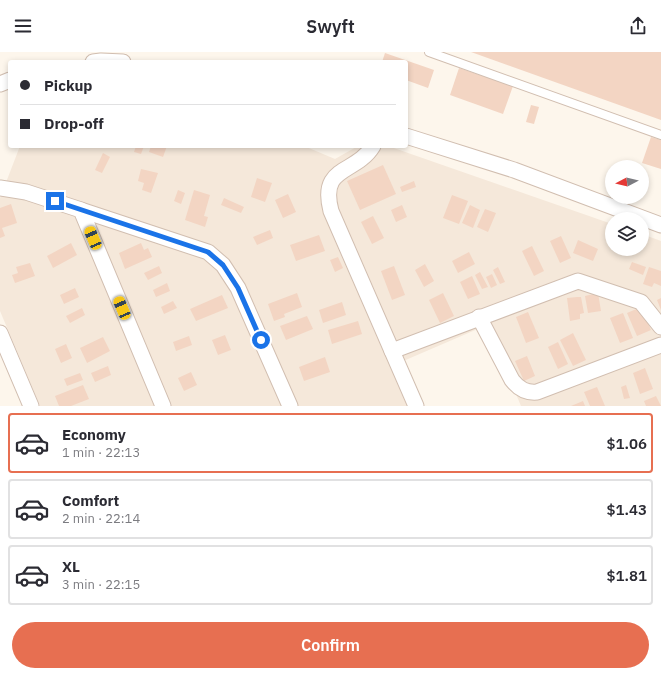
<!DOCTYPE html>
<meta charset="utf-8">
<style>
:root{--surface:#fff;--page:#f2f2f3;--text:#2b2b33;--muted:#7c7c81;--line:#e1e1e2;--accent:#e76f51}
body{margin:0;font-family:"IBM Plex Sans",sans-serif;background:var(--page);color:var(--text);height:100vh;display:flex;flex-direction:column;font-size:15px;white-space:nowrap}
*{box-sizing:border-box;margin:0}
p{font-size:13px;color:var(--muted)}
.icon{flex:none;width:22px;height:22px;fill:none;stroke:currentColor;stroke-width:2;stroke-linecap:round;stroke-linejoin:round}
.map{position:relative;height:354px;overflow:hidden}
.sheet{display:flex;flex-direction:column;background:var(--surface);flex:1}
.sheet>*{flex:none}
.top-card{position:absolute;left:8px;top:8px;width:400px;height:88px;border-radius:4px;box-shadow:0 2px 6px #0003;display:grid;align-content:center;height:88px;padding:0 12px;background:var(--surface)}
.needle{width:26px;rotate:263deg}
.controls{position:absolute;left:605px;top:108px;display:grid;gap:8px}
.controls a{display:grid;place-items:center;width:44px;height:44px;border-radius:50%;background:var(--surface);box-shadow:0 2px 6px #0003;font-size:20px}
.end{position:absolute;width:18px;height:18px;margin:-9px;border:5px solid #1a73e8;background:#fff;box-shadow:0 0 0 2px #fff}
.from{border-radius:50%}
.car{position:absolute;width:12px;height:24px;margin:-12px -6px;border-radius:5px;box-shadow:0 0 3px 1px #0007;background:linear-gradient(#f5c518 24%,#345 0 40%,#f5c518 0 76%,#345 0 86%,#f5c518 0)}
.top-card b{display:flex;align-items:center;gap:14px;height:38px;font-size:15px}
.top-card b+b{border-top:1px solid var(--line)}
.top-card i{width:10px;height:10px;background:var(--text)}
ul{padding:7px 0 0;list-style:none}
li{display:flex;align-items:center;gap:12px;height:60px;margin:0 8px 6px;padding:0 4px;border:2px solid var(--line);border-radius:4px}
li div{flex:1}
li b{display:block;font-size:15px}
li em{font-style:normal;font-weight:600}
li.selected{border-color:var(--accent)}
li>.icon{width:36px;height:36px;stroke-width:1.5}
.cta{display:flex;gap:8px;margin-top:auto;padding:8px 12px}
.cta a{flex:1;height:46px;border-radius:24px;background:var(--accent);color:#fff;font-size:16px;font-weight:600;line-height:46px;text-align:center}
header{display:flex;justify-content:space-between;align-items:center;height:52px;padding:0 12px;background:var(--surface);font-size:18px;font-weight:600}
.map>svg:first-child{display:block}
.residential{fill:#f5e8da}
.building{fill:#f3d5c3}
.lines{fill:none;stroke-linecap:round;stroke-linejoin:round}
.service-casing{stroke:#d1beb0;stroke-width:10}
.minor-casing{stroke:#d1beb0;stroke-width:17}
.service{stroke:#fff;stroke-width:8}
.minor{stroke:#fff;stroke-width:15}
.route{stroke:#1a73e8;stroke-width:5}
</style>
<header><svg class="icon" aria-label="menu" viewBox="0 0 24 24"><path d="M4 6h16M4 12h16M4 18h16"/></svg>Swyft<svg class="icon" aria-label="share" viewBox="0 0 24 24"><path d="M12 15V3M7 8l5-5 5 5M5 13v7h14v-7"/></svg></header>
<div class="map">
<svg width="661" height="354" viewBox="0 0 661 354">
<rect width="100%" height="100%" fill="#fdf6ec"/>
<polygon class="residential" points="20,94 304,94 335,107 358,94 388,94 612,172 612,197 642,197 642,182 661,189 661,354 521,354 487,273 401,310 421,354 40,354 0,259 0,146"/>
<g class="building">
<polygon points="471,0 661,0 661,68"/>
<polygon points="385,1 434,18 428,36 406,28 406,10 382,10"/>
<polygon points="459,16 513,34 503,62 450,43"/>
<polygon points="531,53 539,55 534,72 526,70"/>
<polygon points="651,85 661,88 661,117 642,111"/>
<polygon points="136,94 144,94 141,102 134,100"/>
<polygon points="151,94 167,94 163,105 149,100"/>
<polygon points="103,101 110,105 102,121 95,118"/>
<polygon points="383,113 396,142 360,158 347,129"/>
<polygon points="141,117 158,121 151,141 142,138 144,131 138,129"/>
<polygon points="257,126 272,131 265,150 251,145"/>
<polygon points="414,129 416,135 402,140 400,135"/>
<polygon points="178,138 185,141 181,152 174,149"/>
<polygon points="194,138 210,143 204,164 208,165 205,175 185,168"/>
<polygon points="288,142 296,160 283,166 275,148"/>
<polygon points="452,143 468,149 459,172 443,166"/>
<polygon points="224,146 244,155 241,161 221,153"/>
<polygon points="11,152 17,171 2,176 5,184 0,186 0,156"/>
<polygon points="402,153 407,165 396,170 391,158"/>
<polygon points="470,153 480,158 473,176 462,171"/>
<polygon points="485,157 496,161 488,180 477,175"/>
<polygon points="373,164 384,186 372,192 361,170"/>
<polygon points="270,178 273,186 257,193 253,185"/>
<polygon points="319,183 325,199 296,209 290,193"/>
<polygon points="561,184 571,206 560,211 550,189"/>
<polygon points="578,188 598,197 593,209 573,201"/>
<polygon points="71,191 77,203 53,216 47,204"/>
<polygon points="141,191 144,198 148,196 152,205 125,217 119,201"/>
<polygon points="532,194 544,219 534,224 522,199"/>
<polygon points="469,200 475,212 458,221 452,209"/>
<polygon points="338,205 343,216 335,220 330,208"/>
<polygon points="632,210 646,215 643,223 629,217"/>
<polygon points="30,211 35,224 15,231 12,223 18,221 16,215"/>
<polygon points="425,212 434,229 424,235 415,218"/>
<polygon points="159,214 162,221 148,228 144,221"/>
<polygon points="394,214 405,243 392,248 381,219"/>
<polygon points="498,215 505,230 500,232 493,218"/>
<polygon points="649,215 661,219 661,234 654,231 652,235 643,232"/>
<polygon points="480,220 488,235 482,237 475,223"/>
<polygon points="492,222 497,233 491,236 486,225"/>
<polygon points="472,224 480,242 468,247 460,230"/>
<polygon points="167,231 170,239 156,245 153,238"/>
<polygon points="75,236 79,245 64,252 60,243"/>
<polygon points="297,241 302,255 284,262 285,265 274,269 268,252"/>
<polygon points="443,241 454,264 440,271 429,248"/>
<polygon points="598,241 601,259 588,261 585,244"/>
<polygon points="222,243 228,256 196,269 190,257"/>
<polygon points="577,245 581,245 584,261 580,262 580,267 570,269 567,246"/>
<polygon points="661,246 661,258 657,248"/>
<polygon points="173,249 177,256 164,262 161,255"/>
<polygon points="342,250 346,263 323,271 319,258"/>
<polygon points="641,255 651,278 637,284 627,261"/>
<polygon points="82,256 85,263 70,271 66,264"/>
<polygon points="528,260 539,286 526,291 516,265"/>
<polygon points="623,261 633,286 620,291 610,266"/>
<polygon points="307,264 313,277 286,288 280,274"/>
<polygon points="358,269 362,282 332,292 328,278"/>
<polygon points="573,281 586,308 573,314 560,288"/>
<polygon points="225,283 231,298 218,303 212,288"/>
<polygon points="189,284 192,293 176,299 173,290"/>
<polygon points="103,285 110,299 87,311 80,296"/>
<polygon points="558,290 568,312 558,317 548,295"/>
<polygon points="66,292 72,306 61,311 55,297"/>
<polygon points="527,304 535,324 524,329 515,309"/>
<polygon points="325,305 330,320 304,329 299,315"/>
<polygon points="108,314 111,323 95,330 91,321"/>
<polygon points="645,316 653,337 640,342 633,321"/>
<polygon points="191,320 197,333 184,339 178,326"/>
<polygon points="80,321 83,328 67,334 64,327"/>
<polygon points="83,333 89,347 71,354 59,354 55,344"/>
<polygon points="626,333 630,346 624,347 621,335"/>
<polygon points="597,335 605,354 590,354 584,340"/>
<polygon points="656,344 661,354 646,354 644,349"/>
<polygon points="583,349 585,354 571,354"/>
</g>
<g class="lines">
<g class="service-casing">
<polyline id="service" points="429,0 661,83"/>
</g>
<g class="minor-casing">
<g id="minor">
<polyline points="93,10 101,9 123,10"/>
<polyline points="0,32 10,28"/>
<polyline points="406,84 514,118 661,173"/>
<path d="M 373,94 C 355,123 319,113 331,159 L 416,354"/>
<polyline points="0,136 26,140 81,158 163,354"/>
<polyline points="81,158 208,200 223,213 238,236 290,354"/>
<path d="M 479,265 L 512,328 C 519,337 526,341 537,340 L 661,293"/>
<polyline points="0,281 31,354"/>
<polyline points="392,299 578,229 641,250 661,275"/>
</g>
</g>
<use href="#service" class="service"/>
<use href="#minor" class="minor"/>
</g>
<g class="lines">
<polyline class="route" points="55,149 208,200 223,213 238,236 261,288"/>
</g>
</svg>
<div class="controls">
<a><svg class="needle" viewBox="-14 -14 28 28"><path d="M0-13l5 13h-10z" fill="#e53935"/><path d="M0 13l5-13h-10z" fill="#7c7c81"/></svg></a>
<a><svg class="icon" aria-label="layers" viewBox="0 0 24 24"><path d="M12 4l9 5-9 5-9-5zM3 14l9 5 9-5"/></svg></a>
</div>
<i class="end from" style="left:261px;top:288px"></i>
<i class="end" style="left:55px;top:149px"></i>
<i class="car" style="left:93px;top:186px;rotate:337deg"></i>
<i class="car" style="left:122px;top:256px;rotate:337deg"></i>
<div class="top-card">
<b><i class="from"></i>Pickup</b>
<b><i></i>Drop-off</b>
</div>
</div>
<section class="sheet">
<ul>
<li class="selected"><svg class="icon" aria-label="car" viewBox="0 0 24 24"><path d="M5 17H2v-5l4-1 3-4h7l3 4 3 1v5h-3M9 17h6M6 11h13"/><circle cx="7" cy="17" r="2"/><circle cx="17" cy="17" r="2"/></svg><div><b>Economy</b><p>1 min · 22:13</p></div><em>$1.06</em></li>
<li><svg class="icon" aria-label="car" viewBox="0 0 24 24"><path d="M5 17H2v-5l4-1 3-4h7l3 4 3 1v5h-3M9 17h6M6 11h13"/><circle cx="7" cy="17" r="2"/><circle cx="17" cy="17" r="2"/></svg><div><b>Comfort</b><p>2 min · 22:14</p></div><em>$1.43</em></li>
<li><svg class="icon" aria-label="car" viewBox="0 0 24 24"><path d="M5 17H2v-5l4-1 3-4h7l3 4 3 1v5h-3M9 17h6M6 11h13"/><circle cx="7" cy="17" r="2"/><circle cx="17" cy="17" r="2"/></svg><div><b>XL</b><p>3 min · 22:15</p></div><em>$1.81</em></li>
</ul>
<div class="cta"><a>Confirm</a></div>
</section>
